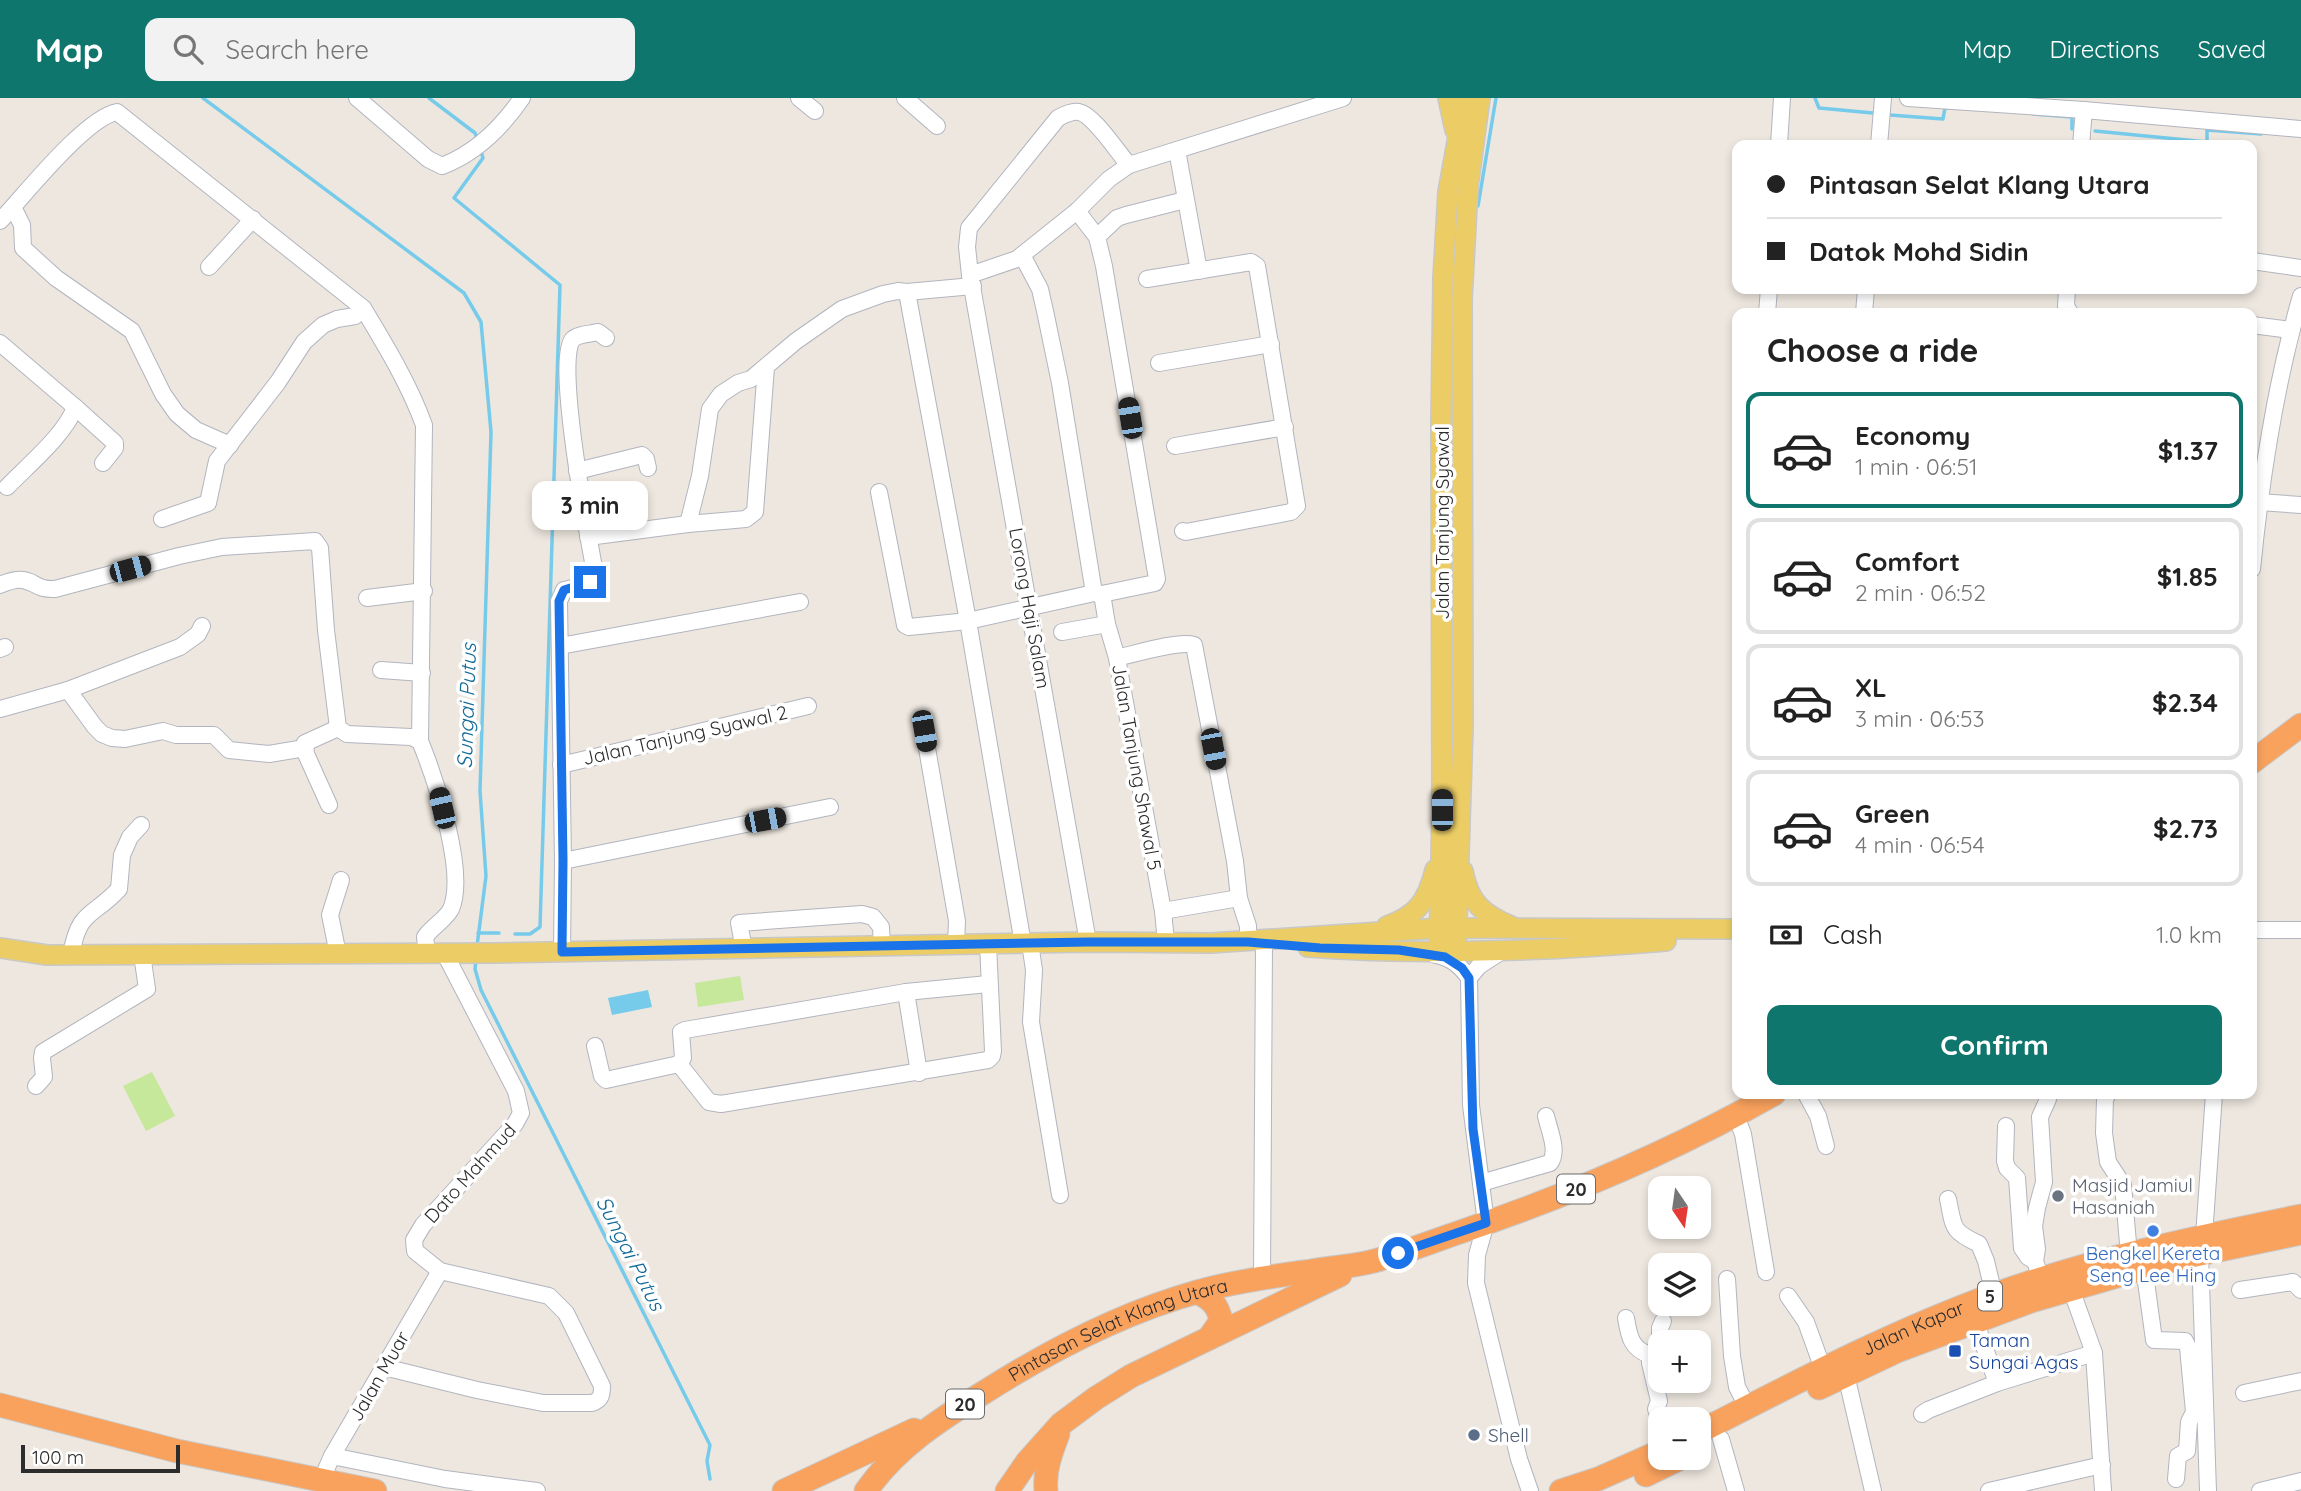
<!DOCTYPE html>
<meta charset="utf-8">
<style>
:root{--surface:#fff;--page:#f2f2f2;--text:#222;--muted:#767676;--line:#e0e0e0;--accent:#0f766e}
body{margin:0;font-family:Quicksand,sans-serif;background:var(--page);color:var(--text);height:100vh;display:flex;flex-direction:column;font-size:26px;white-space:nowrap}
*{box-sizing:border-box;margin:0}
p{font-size:23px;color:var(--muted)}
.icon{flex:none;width:38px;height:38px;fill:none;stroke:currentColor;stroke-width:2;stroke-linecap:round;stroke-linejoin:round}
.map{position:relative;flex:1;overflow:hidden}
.drawer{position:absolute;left:1732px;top:210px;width:525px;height:791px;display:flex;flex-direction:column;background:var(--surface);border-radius:14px;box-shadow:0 4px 10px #0003}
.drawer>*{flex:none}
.banner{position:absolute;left:1732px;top:42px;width:525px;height:154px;border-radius:14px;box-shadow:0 4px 10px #0003;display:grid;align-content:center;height:154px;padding:0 35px;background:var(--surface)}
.needle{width:46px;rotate:167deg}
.tools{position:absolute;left:1648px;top:1078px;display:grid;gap:14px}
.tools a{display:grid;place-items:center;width:63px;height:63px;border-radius:14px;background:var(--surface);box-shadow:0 4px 10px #0003;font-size:35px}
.scale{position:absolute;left:21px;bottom:18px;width:159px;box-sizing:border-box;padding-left:7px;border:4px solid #2c2c2c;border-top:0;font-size:19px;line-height:24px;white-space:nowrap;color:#2c2c2c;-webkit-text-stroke:5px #fff;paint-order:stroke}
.end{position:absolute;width:32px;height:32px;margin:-16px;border:9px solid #1a73e8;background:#fff;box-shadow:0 0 0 4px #fff}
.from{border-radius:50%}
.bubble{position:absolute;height:49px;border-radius:14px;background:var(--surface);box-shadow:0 4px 10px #0003;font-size:23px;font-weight:700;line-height:49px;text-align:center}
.car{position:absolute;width:21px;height:42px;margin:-21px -10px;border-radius:9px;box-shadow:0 0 5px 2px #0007;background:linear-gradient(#222 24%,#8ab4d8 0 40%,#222 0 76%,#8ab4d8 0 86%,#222 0)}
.banner b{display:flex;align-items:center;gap:24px;height:66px;font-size:26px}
.banner b+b{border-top:2px solid var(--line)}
.banner i{width:18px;height:18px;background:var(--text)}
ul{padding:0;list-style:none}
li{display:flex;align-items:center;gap:21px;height:116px;margin:0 14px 10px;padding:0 21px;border:4px solid var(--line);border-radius:14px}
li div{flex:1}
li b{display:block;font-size:26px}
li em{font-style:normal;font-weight:700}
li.active{border-color:var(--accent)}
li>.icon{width:63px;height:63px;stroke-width:1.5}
h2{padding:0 35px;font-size:32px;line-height:84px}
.pay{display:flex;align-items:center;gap:18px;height:77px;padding:0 35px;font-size:26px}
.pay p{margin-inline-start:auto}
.primary-button{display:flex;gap:14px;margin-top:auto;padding:14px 35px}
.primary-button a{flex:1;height:80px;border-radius:14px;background:var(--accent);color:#fff;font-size:28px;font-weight:700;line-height:80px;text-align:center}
header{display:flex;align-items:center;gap:42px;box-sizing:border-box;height:98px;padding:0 35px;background:var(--accent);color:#fff}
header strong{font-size:33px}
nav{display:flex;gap:38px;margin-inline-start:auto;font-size:24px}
.search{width:490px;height:63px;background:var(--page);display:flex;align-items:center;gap:18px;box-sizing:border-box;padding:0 24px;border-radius:14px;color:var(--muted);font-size:26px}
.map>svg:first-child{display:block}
.pitch{fill:#c6e89a}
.water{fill:#76cbeb}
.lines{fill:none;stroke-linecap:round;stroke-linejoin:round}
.stream{stroke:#76cbeb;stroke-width:3.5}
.minor-casing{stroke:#b2b5bf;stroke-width:18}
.major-casing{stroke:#c8c8c8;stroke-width:22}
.highway-casing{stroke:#c8c8c8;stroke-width:25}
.minor{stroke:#fff;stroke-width:16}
.major{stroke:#eccd65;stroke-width:19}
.highway{stroke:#f9a25e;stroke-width:23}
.route{stroke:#1a73e8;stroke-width:9}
.worship-dot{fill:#6b7280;stroke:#fff;stroke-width:2.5}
.shop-dot{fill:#3f7fe0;stroke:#fff;stroke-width:2.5}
.transit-dot{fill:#1a4fb4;stroke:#fff;stroke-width:2.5}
.service-dot{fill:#5c6f8a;stroke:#fff;stroke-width:2.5}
.labels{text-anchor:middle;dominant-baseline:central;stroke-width:7;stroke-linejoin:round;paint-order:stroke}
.shield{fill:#fff;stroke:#6b6b6b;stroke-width:2}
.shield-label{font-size:18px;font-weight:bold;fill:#2c2c2c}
.street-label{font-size:19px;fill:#2c2c2c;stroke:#fff}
.worship-label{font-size:19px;fill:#5b616d;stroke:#fff;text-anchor:start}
.shop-label{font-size:19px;fill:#366cbe;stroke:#fff}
.transit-label{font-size:19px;fill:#164399;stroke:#fff;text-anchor:start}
.service-label{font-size:19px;fill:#4e5e75;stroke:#fff;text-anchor:start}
.water-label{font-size:21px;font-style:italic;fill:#126a99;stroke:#fff}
</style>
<header>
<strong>Map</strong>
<div class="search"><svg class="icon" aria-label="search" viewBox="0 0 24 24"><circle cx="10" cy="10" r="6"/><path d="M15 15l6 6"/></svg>Search here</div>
<nav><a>Map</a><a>Directions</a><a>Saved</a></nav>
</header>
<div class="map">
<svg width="2301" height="1393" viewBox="0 0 2301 1393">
<rect width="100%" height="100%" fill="#ede7df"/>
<g class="pitch">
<polygon points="740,878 744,902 698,909 695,885"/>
<polygon points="152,974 175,1018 146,1033 123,988"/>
</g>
<polygon class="water" points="648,892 652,909 612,917 608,900"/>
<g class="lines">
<g class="stream">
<polyline points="203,0 464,195 481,224 491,334 480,693 486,778 477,848"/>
<polyline points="429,0 475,35 478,43"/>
<polyline points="1815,0 1819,10 1873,15"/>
<polyline points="2033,16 2072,19 2072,31"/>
<polyline points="1890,17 1943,21 1945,10 1949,10"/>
<polyline points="2095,33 2207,44 2207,32 2261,36"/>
<polyline points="481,53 483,60 454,100 560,187 540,829 530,836 515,836"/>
<polyline points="1478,108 1496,0"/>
<polyline points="478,835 499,835"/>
<polyline points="476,862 475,871 481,892 710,1347 707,1363 710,1381"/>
</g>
<g class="minor-casing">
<g id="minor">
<path d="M 357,0 L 428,61 L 442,68 C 476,55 502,29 522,0"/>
<polyline points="799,0 815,13"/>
<polyline points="905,0 937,28"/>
<polyline points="1908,0 2084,12 2301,31"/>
<polyline points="1779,47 1782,0"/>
<polyline points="1879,47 1883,0"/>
<polyline points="2081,47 2084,12"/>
<polyline points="1177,52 1199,173"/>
<polyline points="13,109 22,127 23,150 56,180 132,233 163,296 177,316 196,332 230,347"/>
<path d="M 0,123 C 24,98 85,20 117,14 L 363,210 C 386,248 409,286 424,327 L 420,643 C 435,680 467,774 451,811 C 446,821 432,829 425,839 L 427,855"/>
<polyline points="1097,139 1117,120 1126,117 1185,102"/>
<polyline points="1022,157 1040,191 1045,213 1060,285 1094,495"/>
<polyline points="2252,163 2301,170"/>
<polyline points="209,169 253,121"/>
<polyline points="970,177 1017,161 1077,113 1109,81 1129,67 1343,0"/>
<polyline points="1147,181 1251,164 1257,168 1297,408 1291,414 1186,434 1183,433"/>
<polyline points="2067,191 2066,208 2070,215"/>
<polyline points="907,194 968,523 1023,846"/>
<polyline points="1767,215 1769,191"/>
<polyline points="1864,215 1866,191"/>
<polyline points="2252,227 2291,232"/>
<path d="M 0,245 L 75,309 C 66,336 27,368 7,389"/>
<polyline points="1159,265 1271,246"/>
<polyline points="75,309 115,345 115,350 103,365"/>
<polyline points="1175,348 1285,329"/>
<polyline points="577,373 642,357 646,361 648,370"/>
<polyline points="879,394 905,527 909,529 968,523 1094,495 1102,496 1155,485 1157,481 1104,168 1097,139 1077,113"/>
<polyline points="2259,404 2301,407"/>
<polyline points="162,421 208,405 217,363 278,284 304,244 323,227 337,221 355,218 363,210"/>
<polyline points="688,426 700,378 710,311 721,296 738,285 751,281 796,243 842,211 883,196 898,193 907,194 973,188"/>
<polyline points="588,439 688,426 746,421 755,414 766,269"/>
<path d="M 2252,471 C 2261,380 2275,287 2301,198"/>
<path d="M 0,487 C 7,484 15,481 23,482 C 36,484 37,492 55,491 L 179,458 L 222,449 L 315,443 L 320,450 L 326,532 L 338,630 L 347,636 L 411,639 L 420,643"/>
<polyline points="1102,496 1107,526 1117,560 1140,687 1163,813 1166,844"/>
<polyline points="367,500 424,493"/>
<polyline points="1062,534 1107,526"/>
<polyline points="560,548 800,504"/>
<polyline points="0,551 5,549"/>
<path d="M 1117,560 C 1134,556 1179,542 1194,547 L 1235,763 L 1239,800 L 1248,828 L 1248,844"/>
<polyline points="381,572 422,575"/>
<polyline points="68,592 95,629 102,636 112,640 125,641 163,633 176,637 214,637 229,652 269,656 305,650"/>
<polyline points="0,611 68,592 180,549 198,536 202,528"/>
<polyline points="924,633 957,823 956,847"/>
<polyline points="561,667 808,608"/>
<polyline points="329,707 306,656 305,645 338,630"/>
<polyline points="563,763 830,709"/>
<polyline points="1163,813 1239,800"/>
<polyline points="2252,832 2301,832"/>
<path d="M 1088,844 L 970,177 L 967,149 L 969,130 L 1058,20 C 1064,17 1071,13 1079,14 C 1094,17 1118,55 1129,67"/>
<polyline points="1030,845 1034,872 1031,924 1060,1097"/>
<polyline points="744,851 739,825 862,816 873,819 881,829 882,848"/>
<path d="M 562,854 L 563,763 L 559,503 L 564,492 C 575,489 592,488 595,475 C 589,442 554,260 573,241 C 578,236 591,236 598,234 L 606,240"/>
<polyline points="338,856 330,817 341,782"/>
<path d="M 71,857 C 79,811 92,820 119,791 L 122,757 L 130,739 L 141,727"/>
<path d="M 1435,857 C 1451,860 1460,867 1469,880"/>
<polyline points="1469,880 1471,1007 1486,1125 1477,1157 1476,1185 1519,1361 1530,1393"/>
<polyline points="1469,880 1479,868 1502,853"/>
<polyline points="906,894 919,975"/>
<polyline points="595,948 602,978 606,982 679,966 683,960 681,934 685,932 906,894 988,886"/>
<polyline points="679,966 709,1004 721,1006 988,962 992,958 993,953 988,846"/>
<polyline points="36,988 44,979 42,960 43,954 147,891 142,856"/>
<polyline points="1806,996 1818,1018 1826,1048"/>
<polyline points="2108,996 2105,1001 2104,1035 2108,1064 2123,1087 2129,1157"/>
<polyline points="1736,1018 1743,1036 1766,1174"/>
<polyline points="2006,1028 2005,1063 2007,1070 2017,1080 2022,1150 2028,1159 2035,1163"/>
<path d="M 1481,1085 L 1550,1065 C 1559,1053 1549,1032 1546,1018"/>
<path d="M 1948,1101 C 1954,1130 1951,1133 1979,1146 L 1986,1163 L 1994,1197"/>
<polyline points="2204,1138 2214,996"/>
<polyline points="2200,1156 2208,1393"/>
<polyline points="2144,1169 2154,1242 2185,1243 2188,1249 2194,1314 2189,1324 2187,1353 2178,1358 2176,1381"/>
<polyline points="1262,1180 1264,846"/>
<polyline points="1727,1181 1732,1258 1737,1289 1748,1310"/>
<polyline points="2041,1181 2035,1163 2037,1151 2034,1128 2037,1110 2044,1084 2040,1019 2048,1001"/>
<polyline points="2071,1191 2094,1255 2103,1393"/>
<polyline points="2240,1192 2293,1184 2301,1192"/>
<polyline points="1788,1198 1806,1224 1823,1271"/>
<path d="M 1626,1220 C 1629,1238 1631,1251 1650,1257"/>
<polyline points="1976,1225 1997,1285"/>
<path d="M 384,1269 L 477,1292 L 543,1305 L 592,1305 C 601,1302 602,1297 602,1288 L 566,1215 L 549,1198 L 440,1173 L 415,1153 L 414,1142 L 423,1127 L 515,1026 L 521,1015 L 516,993 L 445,856"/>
<polyline points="1846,1277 1873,1393"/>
<polyline points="2244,1295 2301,1283"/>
<polyline points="1922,1316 1928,1312 1997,1285 2094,1255"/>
<polyline points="1661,1326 1656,1311 1659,1303 1650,1265 1650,1257 1660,1245 1660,1230 1663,1223"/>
<polyline points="1721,1341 1736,1393"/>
<polyline points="332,1358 445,1381 537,1393"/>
<polyline points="321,1383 332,1358 440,1173"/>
<polyline points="1989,1393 2102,1367"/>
<polyline points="2260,1393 2301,1383"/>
</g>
</g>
<g class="major-casing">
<g id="major">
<polyline points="1448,0 1455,32"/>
<path d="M 1463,773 C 1469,804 1482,816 1511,828"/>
<path d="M 1387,828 C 1418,817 1427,803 1435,772"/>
<path d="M 1308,849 C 1427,858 1548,853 1666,843"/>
<polyline points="0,850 47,857 494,855 1088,844 1211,845 1441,830 1738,831"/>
<polyline points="1456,852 1463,629 1462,202 1468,89 1480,0"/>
<polyline points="1439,853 1442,712 1441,325 1443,180 1448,94 1465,0"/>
</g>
</g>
<g class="highway-casing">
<g id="highway">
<polyline points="2252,664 2301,627"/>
<path d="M 1197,1194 C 1211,1201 1218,1207 1221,1223 L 1209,1240"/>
<polyline points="1819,1290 1897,1253 2031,1203 2176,1161 2301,1135"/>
<polyline points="0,1307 177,1353 375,1393"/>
<path id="s1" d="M 1699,1334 C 1795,1285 1891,1234 1993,1197 C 2093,1161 2197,1139 2301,1118"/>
<polyline points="1646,1377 1681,1360"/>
<polyline points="784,1393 914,1332"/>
<path id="s2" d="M 866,1393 C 896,1350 939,1322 983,1295 C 1049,1253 1121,1215 1197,1194 C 1236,1183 1277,1178 1317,1172 C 1336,1169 1356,1168 1374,1163 C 1403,1155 1431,1144 1460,1134 C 1570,1097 1673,1053 1774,996"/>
<polyline points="1007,1393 1027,1364 1061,1326 1096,1300 1131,1278 1340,1177"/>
<path d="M 1046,1393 C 1044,1372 1051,1355 1058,1336"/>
<polyline points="1561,1393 1598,1381 1661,1353"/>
</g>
</g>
<use href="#minor" class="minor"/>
<use href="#major" class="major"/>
<use href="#highway" class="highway"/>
</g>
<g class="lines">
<polyline class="route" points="590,484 564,492 559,503 563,762 562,854 1088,844 1248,844 1320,850 1399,852 1445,859 1462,870 1469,880 1473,1031 1486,1125 1398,1155"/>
</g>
<circle class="worship-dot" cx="2058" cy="1098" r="7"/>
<circle class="shop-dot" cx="2153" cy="1133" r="7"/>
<rect class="transit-dot" x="1948" y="1246" width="14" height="14" rx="3.5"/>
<circle class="service-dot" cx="1474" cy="1337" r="7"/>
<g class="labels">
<g class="shield">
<rect x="1557" y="1076.5" width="38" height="29" rx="5"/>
<rect x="1978" y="1183.5" width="24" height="29" rx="5"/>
<rect x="946" y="1291.5" width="38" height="29" rx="5"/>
</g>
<g class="shield-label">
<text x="1576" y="1091">20</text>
<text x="1990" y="1198">5</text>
<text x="965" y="1306">20</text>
</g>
<g class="street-label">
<text transform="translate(1442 425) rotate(-90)">Jalan Tanjung Syawal</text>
<text transform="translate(1030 510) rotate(80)">Lorong Haji Salam</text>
<text transform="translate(685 637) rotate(-13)">Jalan Tanjung Syawal 2</text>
<text transform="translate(1137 669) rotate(80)">Jalan Tanjung Shawal 5</text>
<text transform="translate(470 1075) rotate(-48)">Dato Mahmud</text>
<text stroke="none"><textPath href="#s1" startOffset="238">Jalan Kapar</textPath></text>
<text stroke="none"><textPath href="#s2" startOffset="304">Pintasan Selat Klang Utara</textPath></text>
<text transform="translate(379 1278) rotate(-60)">Jalan Muar</text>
</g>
<g class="worship-label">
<text x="2072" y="1087">Masjid Jamiul<tspan x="2072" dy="22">Hasaniah</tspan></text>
</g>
<g class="shop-label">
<text x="2153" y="1155">Bengkel Kereta<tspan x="2153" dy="22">Seng Lee Hing</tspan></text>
</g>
<g class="transit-label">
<text x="1969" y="1242">Taman<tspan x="1969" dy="22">Sungai Agas</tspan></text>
</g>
<g class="service-label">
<text x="1488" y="1337">Shell</text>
</g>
<g class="water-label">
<text transform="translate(466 608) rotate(-88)">Sungai Putus</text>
<text transform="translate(631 1155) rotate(63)">Sungai Putus</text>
</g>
</g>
</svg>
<div class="tools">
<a><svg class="needle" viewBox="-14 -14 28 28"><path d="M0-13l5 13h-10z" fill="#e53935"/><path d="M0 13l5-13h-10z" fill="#767676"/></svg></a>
<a><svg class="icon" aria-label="layers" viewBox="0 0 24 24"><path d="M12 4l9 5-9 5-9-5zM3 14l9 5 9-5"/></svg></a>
<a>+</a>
<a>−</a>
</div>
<div class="scale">100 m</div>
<i class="end from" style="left:1398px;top:1155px"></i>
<i class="end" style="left:590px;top:484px"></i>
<div class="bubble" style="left:532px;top:383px;width:116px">3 min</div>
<i class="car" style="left:1130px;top:320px;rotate:351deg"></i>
<i class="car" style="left:130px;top:471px;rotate:75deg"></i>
<i class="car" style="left:924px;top:633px;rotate:170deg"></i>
<i class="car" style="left:1213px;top:651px;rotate:169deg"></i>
<i class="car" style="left:442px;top:710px;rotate:347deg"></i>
<i class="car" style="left:1442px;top:712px;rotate:0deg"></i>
<i class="car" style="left:765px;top:722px;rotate:79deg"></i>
<div class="banner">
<b><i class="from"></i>Pintasan Selat Klang Utara</b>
<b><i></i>Datok Mohd Sidin</b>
</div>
<section class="drawer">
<h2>Choose a ride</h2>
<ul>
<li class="active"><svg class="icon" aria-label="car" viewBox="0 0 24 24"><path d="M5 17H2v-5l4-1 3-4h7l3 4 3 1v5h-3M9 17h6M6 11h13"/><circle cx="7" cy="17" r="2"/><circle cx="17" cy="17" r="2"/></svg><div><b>Economy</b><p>1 min · 06:51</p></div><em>$1.37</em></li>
<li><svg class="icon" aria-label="car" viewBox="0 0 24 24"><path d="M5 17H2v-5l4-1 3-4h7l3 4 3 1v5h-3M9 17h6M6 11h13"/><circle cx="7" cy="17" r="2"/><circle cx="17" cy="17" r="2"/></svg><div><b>Comfort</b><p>2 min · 06:52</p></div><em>$1.85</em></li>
<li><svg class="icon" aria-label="car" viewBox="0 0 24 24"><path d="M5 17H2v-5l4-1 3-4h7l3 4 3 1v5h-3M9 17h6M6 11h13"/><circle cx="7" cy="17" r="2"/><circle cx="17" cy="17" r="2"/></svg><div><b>XL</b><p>3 min · 06:53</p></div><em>$2.34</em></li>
<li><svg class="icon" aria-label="car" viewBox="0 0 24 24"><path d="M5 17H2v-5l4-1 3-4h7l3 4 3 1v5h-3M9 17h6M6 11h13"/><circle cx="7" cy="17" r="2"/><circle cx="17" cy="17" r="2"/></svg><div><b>Green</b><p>4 min · 06:54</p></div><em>$2.73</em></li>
</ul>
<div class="pay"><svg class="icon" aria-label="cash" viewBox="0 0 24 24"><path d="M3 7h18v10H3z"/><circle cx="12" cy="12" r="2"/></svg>Cash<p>1.0 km</p></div>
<div class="primary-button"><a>Confirm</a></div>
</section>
</div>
